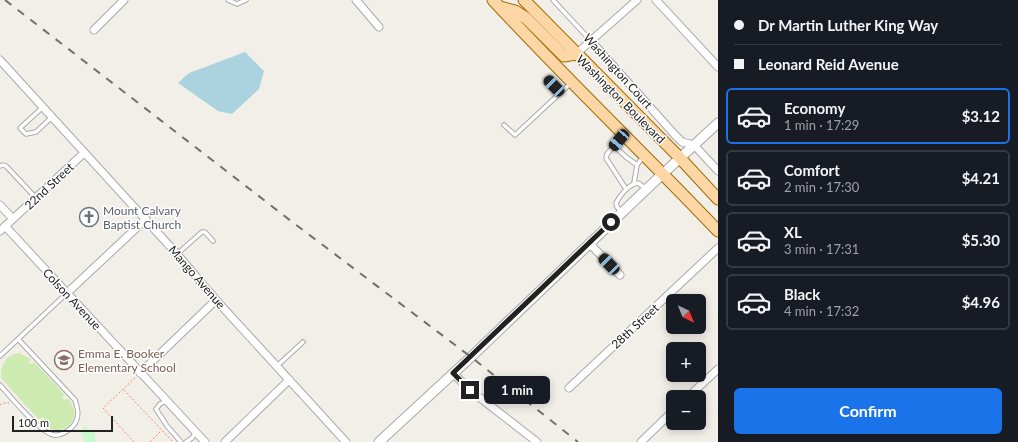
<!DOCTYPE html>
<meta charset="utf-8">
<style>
:root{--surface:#171b24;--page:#20242c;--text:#f1f3f6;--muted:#9ea1a6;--line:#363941;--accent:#1a73e8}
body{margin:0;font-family:Lato,sans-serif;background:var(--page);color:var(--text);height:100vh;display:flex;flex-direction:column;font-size:15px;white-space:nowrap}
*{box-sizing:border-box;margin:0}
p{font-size:13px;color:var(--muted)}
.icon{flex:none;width:22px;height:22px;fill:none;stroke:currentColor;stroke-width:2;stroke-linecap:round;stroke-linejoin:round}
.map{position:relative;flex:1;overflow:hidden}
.panel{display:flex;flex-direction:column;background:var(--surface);width:300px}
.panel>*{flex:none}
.guide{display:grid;align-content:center;height:88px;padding:0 16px;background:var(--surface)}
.needle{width:26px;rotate:137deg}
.fabs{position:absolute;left:666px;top:294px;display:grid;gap:8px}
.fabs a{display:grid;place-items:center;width:40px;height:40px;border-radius:6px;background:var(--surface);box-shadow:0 2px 10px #0003;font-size:20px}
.scale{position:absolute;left:12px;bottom:10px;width:101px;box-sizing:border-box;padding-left:4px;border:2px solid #222;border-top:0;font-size:11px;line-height:14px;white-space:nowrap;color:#222;-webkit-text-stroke:3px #fff;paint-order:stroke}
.end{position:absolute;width:18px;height:18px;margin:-9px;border:5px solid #222;background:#fff;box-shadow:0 0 0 2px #fff}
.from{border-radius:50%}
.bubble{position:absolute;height:28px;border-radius:6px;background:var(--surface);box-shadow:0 2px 10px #0003;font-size:13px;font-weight:700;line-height:28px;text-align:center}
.car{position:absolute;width:12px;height:24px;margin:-12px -6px;border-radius:5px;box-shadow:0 0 3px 1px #0007;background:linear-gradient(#222 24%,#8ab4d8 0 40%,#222 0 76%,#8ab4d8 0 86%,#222 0)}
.guide b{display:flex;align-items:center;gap:14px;height:38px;font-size:15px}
.guide b+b{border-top:1px solid var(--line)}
.guide i{width:10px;height:10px;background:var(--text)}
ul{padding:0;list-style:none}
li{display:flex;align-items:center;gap:12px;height:56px;margin:0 8px 6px;padding:0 8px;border:2px solid var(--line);border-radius:6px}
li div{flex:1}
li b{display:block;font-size:15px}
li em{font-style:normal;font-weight:700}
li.active{border-color:var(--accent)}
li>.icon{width:36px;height:36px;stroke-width:1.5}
.button{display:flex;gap:8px;margin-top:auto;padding:8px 16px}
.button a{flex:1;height:46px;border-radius:6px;background:var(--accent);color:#fff;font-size:16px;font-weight:700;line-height:46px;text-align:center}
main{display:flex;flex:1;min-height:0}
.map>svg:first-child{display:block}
.grass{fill:#cdebb0}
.park{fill:#c8facc}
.water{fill:#aad3df}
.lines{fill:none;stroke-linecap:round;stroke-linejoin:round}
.service-casing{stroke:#a9a9a9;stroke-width:5.5}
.minor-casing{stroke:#a9a9a9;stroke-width:9}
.tertiary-casing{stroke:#a9a9a9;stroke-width:11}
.primary-casing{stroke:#a06b00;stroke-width:13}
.path{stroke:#fa8072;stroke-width:1;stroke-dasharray:2 2;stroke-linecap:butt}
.service{stroke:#fff;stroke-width:3.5}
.minor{stroke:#fff;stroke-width:7}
.tertiary{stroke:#fff;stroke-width:9}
.primary{stroke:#fcd6a4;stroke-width:11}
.rail{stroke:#707070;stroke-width:2;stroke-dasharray:8 8;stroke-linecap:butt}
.route{stroke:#222;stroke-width:5}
.labels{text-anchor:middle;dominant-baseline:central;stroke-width:3;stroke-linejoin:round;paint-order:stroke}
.street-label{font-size:12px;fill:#222;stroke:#fff}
.worship-label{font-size:12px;fill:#5b616d;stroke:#fff;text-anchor:start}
.education-label{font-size:12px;fill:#785e54;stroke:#fff;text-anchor:start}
</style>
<main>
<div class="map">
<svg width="718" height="442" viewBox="0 0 718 442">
<rect width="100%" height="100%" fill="#f2efe9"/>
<path class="grass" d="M 19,353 L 31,359 L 29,362 L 30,364 L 34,362 L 65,395 L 62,398 L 64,400 L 67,398 C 87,418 61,442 41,423 L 44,419 L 42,417 L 39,420 L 1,378 C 0,365 6,355 19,353 Z"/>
<path class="park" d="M 83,426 L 94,431 L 96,442 L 85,442 C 82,437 80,431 83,426 Z"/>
<polygon class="water" points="245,52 264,71 259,89 232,114 218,111 178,83 189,73"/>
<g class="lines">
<g class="service-casing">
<g id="service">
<polyline points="228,0 237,4 246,0"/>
<polyline points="553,0 591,41"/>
<polyline points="547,79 560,93"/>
<polyline points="43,107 20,128 26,134 36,132 52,117"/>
<polyline points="504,125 515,135 571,83"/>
<polyline points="623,135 607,154 606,158 626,189"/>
<polyline points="614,146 626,157 637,165"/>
<polyline points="0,166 3,165 6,166 36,198"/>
<polyline points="634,183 637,165 643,157"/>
<path d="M 622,212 L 617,207 L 616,203 C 620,195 629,184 638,183 L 645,188"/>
<polyline points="177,254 202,232 205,232 213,241"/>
<polyline points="0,356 67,293"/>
<polyline points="277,366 303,342"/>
<path d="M 0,385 C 9,395 41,434 54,435 C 60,436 69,431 73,426 C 80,418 78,409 75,400 L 18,339"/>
<polyline points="166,401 160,404 156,409 167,426 181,442"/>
<polyline points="186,442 192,438 196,432"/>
</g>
</g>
<g class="minor-casing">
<g id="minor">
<polyline points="356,0 379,27"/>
<polyline points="656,0 718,67"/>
<polyline points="94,30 124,0"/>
<polyline points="591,41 675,135 682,142 694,145 718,171"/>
<polyline points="576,54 637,0"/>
<polyline points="0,60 177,254 216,300 346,442"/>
<polyline points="0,205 13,219"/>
<polyline points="5,226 205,442"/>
<polyline points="0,231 84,153"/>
<polyline points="589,243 620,275"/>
<polyline points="67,293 146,219"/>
<polyline points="140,373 216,300"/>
<polyline points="453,373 470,390 537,442"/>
<polyline points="569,388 718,248"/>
<polyline points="688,397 718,369"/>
<polyline points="225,442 289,380"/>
<polyline points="641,442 673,411"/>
</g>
</g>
<g class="tertiary-casing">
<polyline id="tertiary" points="379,442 471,357 654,182 718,123"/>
</g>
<g class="primary-casing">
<g id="primary">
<path d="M 493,0 C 566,79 644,153 718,231"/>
<polyline points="524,0 680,158 718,199"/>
<polyline points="500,7 515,11 526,18 564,56 576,54"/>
</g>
</g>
<g class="path">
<polyline points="124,390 173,442"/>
<polyline points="0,405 3,403 9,403"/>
<polyline points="134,442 103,408 136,377"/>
<polyline points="150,442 161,431"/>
</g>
<use href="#service" class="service"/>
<use href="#minor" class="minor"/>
<use href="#tertiary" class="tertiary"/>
<use href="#primary" class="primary"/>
<polyline class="rail" points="5,0 291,221 471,357 578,442"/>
</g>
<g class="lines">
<polyline class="route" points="470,390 453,373 611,222"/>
</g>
<defs>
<g id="church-ring" transform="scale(1)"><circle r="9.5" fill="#fff" stroke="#6b7280" stroke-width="1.5"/><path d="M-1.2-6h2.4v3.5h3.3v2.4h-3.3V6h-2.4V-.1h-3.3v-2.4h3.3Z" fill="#6b7280"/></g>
<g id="school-ring" transform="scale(1)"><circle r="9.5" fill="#fff" stroke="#8d6e63" stroke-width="1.5"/><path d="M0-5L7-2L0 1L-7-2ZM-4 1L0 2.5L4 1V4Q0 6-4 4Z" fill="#8d6e63"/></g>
</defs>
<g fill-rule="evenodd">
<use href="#church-ring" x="89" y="217"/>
<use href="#school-ring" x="64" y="360"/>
</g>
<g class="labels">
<g class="street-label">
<text transform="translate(618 71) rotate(48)">Washington Court</text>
<text transform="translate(621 99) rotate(45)">Washington Boulevard</text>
<text transform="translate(49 186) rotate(-43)">22nd Street</text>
<text transform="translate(197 277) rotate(49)">Mango Avenue</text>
<text transform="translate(72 299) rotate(47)">Colson Avenue</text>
<text transform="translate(635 326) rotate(-43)">28th Street</text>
</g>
<g class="worship-label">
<text x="103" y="210">Mount Calvary<tspan x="103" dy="14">Baptist Church</tspan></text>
</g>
<g class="education-label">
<text x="78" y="353">Emma E. Booker<tspan x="78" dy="14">Elementary School</tspan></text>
</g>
</g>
</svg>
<div class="fabs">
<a><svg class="needle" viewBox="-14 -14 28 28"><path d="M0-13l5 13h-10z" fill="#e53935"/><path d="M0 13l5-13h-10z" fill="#9ea1a6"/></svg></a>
<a>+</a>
<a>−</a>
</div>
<div class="scale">100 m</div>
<i class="end from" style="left:611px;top:222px"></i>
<i class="end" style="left:470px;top:390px"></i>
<div class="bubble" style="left:484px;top:376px;width:66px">1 min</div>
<i class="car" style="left:554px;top:86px;rotate:316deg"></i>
<i class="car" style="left:619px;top:140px;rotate:220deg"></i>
<i class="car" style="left:609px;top:264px;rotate:316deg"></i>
</div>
<section class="panel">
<div class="guide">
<b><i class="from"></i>Dr Martin Luther King Way</b>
<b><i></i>Leonard Reid Avenue</b>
</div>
<ul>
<li class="active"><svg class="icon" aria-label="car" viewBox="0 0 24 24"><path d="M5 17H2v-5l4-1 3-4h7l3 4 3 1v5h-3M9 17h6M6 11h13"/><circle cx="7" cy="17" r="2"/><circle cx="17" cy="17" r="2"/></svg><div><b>Economy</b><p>1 min · 17:29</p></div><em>$3.12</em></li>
<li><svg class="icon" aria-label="car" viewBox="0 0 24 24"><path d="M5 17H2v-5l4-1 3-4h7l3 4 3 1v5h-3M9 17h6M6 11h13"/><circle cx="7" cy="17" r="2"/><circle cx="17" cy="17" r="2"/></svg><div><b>Comfort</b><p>2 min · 17:30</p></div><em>$4.21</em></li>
<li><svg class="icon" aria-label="car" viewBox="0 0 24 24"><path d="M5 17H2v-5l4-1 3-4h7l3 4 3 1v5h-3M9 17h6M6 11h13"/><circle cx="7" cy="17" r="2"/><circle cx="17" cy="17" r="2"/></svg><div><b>XL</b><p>3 min · 17:31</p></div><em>$5.30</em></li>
<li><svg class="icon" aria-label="car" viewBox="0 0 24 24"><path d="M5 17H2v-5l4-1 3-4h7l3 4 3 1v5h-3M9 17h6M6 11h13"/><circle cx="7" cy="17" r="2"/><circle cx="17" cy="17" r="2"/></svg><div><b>Black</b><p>4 min · 17:32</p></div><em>$4.96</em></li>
</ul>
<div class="button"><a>Confirm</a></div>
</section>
</main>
